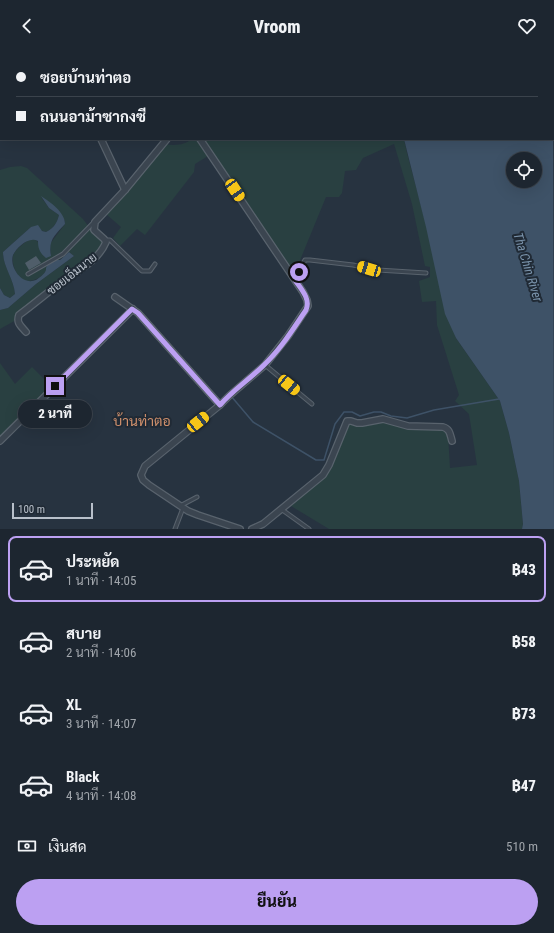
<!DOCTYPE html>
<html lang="th">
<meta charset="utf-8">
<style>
:root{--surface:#1d2630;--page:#252e38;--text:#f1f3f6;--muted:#a0a5ab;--line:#3b434c;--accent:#bca0f2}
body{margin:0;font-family:"Roboto Condensed",Sarabun,sans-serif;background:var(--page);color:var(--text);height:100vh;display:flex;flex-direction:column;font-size:15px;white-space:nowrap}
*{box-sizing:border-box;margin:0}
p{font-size:13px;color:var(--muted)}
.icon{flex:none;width:22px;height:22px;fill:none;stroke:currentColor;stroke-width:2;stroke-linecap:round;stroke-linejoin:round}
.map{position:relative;height:477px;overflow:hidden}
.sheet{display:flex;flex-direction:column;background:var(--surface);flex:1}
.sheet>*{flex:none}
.banner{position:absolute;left:0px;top:0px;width:554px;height:88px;box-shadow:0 4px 16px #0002,0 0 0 1px var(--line);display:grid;align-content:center;height:88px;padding:0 16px;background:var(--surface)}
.fabs{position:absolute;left:506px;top:100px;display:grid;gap:8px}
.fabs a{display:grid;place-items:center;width:36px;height:36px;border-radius:50%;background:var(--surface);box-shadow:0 4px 16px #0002,0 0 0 1px var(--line);font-size:20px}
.scale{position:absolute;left:12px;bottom:10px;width:81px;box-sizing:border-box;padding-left:4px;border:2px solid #b8c0ca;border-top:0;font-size:11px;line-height:14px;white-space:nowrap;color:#b8c0ca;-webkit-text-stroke:3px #202a35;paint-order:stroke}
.end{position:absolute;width:18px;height:18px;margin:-9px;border:5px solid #bca0f2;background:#111;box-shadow:0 0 0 2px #111}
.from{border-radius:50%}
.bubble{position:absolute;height:28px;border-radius:14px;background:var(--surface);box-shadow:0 4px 16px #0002,0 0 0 1px var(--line);font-size:13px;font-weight:800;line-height:28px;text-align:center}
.car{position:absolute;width:12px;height:24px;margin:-12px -6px;border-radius:5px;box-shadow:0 0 3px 1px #0007;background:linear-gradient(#f5c518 24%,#345 0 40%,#f5c518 0 76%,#345 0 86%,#f5c518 0)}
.banner b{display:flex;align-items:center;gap:14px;height:38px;font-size:15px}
.banner b+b{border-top:1px solid var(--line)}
.banner i{width:10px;height:10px;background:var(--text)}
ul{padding:7px 0 0;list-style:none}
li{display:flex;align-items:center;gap:12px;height:66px;margin:0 8px 6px;padding:0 8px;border:2px solid transparent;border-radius:8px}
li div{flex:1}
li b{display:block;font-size:15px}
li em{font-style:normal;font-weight:800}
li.current{border-color:var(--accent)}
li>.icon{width:36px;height:36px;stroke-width:1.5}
.pay{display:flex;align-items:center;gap:10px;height:44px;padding:0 16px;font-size:15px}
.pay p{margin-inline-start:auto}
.cta{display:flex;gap:8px;margin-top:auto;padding:8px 16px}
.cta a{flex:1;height:46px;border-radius:24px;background:var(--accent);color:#111;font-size:16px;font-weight:800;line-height:46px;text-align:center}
header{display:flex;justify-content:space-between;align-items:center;height:52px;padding:0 16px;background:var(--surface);font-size:18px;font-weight:800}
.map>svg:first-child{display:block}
.green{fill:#294041}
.water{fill:#3e5267;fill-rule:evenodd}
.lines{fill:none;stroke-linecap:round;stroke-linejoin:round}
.stream{stroke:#3e5267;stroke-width:1.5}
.building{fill:#505e6a}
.service-casing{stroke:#59636d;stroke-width:5}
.minor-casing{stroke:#59636d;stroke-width:8}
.service{stroke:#3b4550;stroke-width:3}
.minor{stroke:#3b4550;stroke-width:5.5}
.route{stroke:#bca0f2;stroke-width:5}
.labels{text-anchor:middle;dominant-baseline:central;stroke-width:4;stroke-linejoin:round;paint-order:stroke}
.street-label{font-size:12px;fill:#b8c0ca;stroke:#202a35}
.water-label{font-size:13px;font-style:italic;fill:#7a93ab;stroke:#202a35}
.quarter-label{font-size:14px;fill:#d0906c;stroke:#202a35}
</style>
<header><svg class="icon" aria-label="back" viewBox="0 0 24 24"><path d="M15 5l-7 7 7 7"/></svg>Vroom<svg class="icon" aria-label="heart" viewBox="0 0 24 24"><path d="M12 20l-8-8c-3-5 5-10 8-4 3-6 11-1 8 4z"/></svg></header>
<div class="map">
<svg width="554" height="477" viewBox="0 0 554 477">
<rect width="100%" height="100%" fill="#273340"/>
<g class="green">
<polygon points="197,0 334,0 336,1 197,1"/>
<path d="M 192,87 L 196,87 L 208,104 L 195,112 L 194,120 L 145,183 L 137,177 L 120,194 L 113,186 L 121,175 L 106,162 L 165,92 C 176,94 184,93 192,87 Z"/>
<polygon points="203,87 404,87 407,101 456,286 500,349 509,381 519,429 523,472 522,477 329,477 291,454 327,421 336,404 348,371 355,373 383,370 406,377 445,377 448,382 450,416 477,413 469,362 455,349 459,343 437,273 436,249 422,250 419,229 430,225 430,215 425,214 412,152 394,92 363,106 356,118 345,119 342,141 339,145 326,145 296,218 291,217"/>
<path d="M 21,114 L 27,116 L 83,167 L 94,182 L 109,190 L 84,219 L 50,242 L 25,263 L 0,277 L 0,258 L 8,256 L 36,232 L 74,204 L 69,200 L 59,208 L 47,214 C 47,216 47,218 45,220 C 41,226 31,231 24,228 C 17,226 11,211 13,204 C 14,200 18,196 21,194 C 25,190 29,187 35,187 L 51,204 L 50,192 L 65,172 L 65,169 L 41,145 L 49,156 L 59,163 C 57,171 54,176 46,180 L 31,175 L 3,200 C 3,214 14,227 15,242 L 10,246 L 4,243 L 0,236 L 0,118 L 10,115 Z"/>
<polygon points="0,311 15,332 32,315 51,334 0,386"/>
</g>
<g class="water">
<rect x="369" y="0" width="176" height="1"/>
<path d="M 553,29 L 554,477 L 522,477 L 523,472 L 519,429 L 509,381 L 500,349 L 456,286 L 445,262 L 426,175 L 404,87 L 553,87 ZM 513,107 L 535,107 L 535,129 L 513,129 Z"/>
<path d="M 41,144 C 50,150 65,160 65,172 C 55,183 48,188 51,204 L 46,206 C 40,201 38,197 38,189 C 29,184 17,195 13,203 C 9,215 22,234 36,228 C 38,227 44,222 45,220 C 47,217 45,217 47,214 C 48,212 52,209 54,208 L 60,208 L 69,200 L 74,204 L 36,232 L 8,256 L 0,258 L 0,236 L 4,243 L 10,246 L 15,242 C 14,227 3,215 3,200 L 31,175 L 38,173 L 42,179 L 46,180 C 54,176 57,171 59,163 L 49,156 Z"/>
</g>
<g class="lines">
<polyline class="stream" points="231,344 253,370 316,408 324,408 335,372 344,360 352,360 360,364 374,360 381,360 391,364 407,366 434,358 499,347"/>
</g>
<polygon class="building" points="36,204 41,211 29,218 25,211"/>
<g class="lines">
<g class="service-casing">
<g id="service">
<polyline points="105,188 110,188 142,219 150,219 155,212"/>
<polyline points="28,222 63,202 95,169"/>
<polyline points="295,227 305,208 310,208 353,213 378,218 426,221"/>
<polyline points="265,313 312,352"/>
<polyline points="180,454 197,445"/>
<polyline points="281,457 309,477"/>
<polyline points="175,477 183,456"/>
</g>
</g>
<g class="minor-casing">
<g id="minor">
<polyline points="119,1 121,0"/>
<polyline points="193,1 194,0"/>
<polyline points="101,87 125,138"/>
<polyline points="200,87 303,240 307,248 308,254 288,284 265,313 229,344 220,353 145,414 141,423 143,428 149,433 188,459 198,463 240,477"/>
<polyline points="115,245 138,261 220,353"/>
<path d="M 26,280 C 21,274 16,271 19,263 C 34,252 48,240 63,229 C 79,218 98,209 106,190 L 104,187 L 94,178 L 95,170 L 125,138 L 167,87"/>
<polyline points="0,389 133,257"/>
<path d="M 252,477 L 263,472 L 323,423 L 329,413 L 347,369 L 351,369 L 357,371 L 362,371 L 383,367 L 408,374 L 443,375 C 450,377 450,382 452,389"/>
</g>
</g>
<use href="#service" class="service"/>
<use href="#minor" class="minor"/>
</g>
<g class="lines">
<path class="route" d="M 55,334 L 132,257 L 138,261 L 220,353 C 233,338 250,327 264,313 C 281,297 293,277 306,258 C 311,247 301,237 295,228 L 299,220"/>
</g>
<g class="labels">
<g class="street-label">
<text transform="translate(72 222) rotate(-38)">ซอยเอ็มนาย</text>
</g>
<g class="water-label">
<text transform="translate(528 215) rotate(73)">Tha Chin River</text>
</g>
<g class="quarter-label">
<text x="142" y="369">บ้านท่าตอ</text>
</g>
</g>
</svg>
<div class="fabs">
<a><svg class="icon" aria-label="locate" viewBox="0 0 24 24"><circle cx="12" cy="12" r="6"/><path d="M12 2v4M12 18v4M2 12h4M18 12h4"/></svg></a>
</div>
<div class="scale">100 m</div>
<i class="end from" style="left:299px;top:220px"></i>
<i class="end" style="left:55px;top:334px"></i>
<div class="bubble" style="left:18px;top:348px;width:74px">2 นาที</div>
<i class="car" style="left:235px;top:138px;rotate:146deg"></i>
<i class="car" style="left:369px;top:217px;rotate:287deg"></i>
<i class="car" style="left:289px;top:333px;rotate:129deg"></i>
<i class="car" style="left:198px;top:370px;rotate:51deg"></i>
<div class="banner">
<b><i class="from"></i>ซอยบ้านท่าตอ</b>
<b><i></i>ถนนอาม้าซากงซี</b>
</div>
</div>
<section class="sheet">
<ul>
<li class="current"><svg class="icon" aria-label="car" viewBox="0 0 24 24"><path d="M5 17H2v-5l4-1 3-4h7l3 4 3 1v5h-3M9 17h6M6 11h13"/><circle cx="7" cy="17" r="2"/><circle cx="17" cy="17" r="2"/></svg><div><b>ประหยัด</b><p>1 นาที · 14:05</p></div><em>฿43</em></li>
<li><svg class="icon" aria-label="car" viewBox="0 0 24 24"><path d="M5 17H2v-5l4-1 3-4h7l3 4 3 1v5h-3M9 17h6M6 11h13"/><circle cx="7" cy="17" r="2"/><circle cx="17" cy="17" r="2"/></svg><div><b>สบาย</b><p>2 นาที · 14:06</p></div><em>฿58</em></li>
<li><svg class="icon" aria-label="car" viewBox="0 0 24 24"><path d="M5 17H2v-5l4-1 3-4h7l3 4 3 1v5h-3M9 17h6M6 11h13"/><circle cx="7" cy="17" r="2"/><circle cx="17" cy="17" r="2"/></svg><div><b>XL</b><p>3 นาที · 14:07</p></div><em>฿73</em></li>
<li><svg class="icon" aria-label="car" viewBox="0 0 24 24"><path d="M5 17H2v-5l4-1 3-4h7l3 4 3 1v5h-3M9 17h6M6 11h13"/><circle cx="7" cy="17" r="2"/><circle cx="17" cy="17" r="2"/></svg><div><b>Black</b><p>4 นาที · 14:08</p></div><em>฿47</em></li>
</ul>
<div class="pay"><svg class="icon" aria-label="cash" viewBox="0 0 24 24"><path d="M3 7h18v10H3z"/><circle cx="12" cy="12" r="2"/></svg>เงินสด<p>510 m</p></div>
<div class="cta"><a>ยืนยัน</a></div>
</section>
